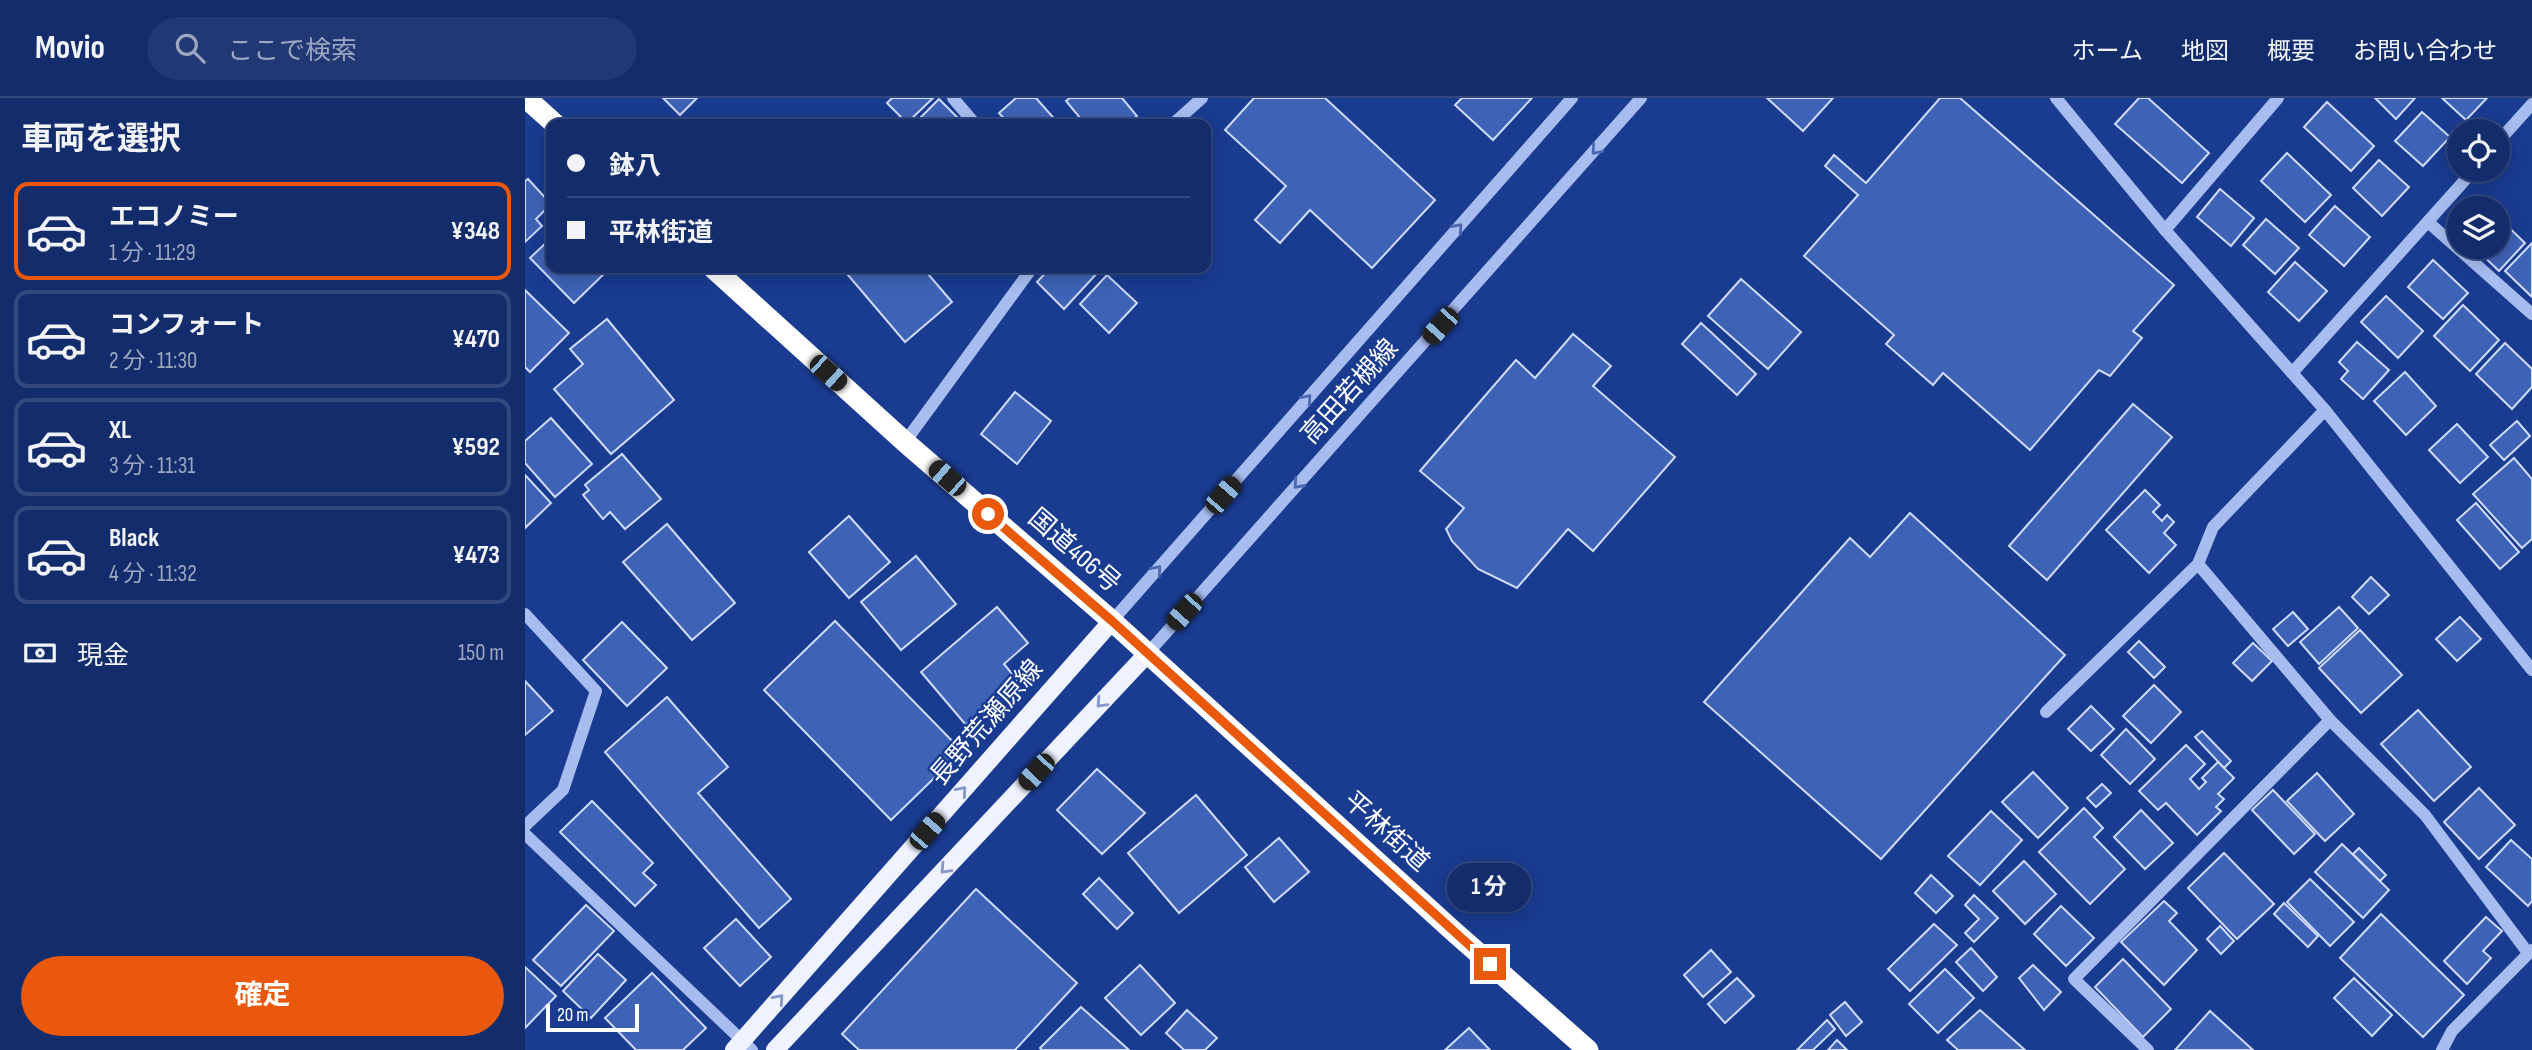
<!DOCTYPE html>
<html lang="ja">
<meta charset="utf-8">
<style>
:root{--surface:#132c6c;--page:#203874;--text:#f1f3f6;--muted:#9da7c2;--line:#32487f;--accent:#ea580c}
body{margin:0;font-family:"Sofia Sans Condensed","Noto Sans JP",sans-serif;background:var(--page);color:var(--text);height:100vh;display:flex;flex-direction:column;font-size:26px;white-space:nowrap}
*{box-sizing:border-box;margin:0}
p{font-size:23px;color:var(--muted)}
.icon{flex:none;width:38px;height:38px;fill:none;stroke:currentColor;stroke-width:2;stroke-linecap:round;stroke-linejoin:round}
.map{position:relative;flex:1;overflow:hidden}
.panel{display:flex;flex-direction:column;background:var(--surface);width:525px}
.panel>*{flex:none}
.hud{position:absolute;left:21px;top:21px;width:665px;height:154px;border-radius:14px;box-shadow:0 4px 18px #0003,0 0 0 2px var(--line);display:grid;align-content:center;height:154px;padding:0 21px;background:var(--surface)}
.controls{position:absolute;left:1922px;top:21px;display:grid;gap:14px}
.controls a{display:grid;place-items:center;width:63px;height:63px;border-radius:50%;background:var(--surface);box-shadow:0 4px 18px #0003,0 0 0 2px var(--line);font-size:35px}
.scale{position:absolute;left:21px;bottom:18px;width:93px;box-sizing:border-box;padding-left:7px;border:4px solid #fff;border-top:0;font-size:19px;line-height:24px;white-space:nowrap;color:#fff;-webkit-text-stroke:5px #193b90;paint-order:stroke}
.end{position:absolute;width:32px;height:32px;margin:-16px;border:9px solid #ea580c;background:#fff;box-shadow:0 0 0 4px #fff}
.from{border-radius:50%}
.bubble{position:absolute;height:49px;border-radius:24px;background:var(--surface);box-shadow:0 4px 18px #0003,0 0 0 2px var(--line);font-size:23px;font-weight:700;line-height:49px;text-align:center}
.car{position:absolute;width:21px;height:42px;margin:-21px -10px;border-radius:9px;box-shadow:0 0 5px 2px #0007;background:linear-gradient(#222 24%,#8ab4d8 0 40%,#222 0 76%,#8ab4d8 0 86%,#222 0)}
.hud b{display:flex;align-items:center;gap:24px;height:66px;font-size:26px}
.hud b+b{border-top:2px solid var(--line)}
.hud i{width:18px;height:18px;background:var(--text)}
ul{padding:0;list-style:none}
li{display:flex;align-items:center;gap:21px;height:98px;margin:0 14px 10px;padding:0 7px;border:4px solid var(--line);border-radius:14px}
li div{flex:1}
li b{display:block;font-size:26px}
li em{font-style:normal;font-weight:700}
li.selected{border-color:var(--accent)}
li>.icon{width:63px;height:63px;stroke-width:1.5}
h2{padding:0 21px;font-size:32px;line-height:84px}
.pay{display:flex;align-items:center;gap:18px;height:77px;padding:0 21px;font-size:26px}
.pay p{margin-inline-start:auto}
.cta{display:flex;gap:14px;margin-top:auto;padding:14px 21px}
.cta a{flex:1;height:80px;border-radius:42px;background:var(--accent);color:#fff;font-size:28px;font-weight:700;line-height:80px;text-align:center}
header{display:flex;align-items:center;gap:42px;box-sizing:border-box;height:98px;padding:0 35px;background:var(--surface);border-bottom:2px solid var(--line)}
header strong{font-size:33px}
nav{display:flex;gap:38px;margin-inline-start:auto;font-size:24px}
.search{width:490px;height:63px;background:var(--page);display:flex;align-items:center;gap:18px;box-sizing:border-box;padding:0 24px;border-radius:38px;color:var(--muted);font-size:26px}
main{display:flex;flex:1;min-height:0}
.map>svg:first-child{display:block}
.building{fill:#3e62b6;stroke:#cedbfb;stroke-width:2}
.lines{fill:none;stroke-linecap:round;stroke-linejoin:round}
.minor{stroke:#a7bdef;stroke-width:12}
.major{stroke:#eff3ff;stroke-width:18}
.highway{stroke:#fff;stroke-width:21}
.oneway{stroke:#4b68b1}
.oneway2{stroke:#8497c8}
.route{stroke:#ea580c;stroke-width:9}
.labels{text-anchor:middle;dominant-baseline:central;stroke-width:5;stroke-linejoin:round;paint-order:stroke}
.street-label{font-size:26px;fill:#fff;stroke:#193b90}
</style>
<header>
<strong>Movio</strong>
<div class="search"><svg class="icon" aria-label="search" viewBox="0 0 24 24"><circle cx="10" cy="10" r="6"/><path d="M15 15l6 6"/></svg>ここで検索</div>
<nav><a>ホーム</a><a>地図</a><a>概要</a><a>お問い合わせ</a></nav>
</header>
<main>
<section class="panel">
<h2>車両を選択</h2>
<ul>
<li class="selected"><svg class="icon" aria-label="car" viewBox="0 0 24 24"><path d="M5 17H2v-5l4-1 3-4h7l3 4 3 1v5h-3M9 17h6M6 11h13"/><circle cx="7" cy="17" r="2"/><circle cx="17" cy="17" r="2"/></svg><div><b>エコノミー</b><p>1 分 · 11:29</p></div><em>¥348</em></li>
<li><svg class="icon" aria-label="car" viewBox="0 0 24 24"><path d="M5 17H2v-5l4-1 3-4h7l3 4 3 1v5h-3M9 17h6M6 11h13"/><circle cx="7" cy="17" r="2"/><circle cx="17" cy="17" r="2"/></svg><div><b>コンフォート</b><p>2 分 · 11:30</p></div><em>¥470</em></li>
<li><svg class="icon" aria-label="car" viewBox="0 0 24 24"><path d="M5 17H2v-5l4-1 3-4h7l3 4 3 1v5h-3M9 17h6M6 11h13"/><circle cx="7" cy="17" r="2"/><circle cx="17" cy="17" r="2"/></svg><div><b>XL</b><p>3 分 · 11:31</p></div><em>¥592</em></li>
<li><svg class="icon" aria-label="car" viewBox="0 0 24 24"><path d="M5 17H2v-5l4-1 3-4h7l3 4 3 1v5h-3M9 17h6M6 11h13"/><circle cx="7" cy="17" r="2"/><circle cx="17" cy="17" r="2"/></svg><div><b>Black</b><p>4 分 · 11:32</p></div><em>¥473</em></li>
</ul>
<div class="pay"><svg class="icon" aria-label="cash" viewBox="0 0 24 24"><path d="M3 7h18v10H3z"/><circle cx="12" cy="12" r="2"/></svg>現金<p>150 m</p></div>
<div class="cta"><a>確定</a></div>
</section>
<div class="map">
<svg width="2007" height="952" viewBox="0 0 2007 952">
<rect width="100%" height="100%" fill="#193b90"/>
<g class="building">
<polygon points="138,0 172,0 155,17"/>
<polygon points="367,0 408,0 382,25 362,5"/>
<polygon points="491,0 511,0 534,26 484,26 474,15"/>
<polygon points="545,0 597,0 612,18 601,26 560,26 541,3"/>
<polygon points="729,0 800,0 910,102 847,170 785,112 755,145 730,122 761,88 700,32"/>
<polygon points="937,0 1007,0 968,42 930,7"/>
<polygon points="1242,0 1308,0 1278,33"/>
<polygon points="1415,0 1435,0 1649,187 1608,233 1617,240 1585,278 1574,272 1505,352 1418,275 1408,287 1361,246 1369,237 1279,158 1333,97 1300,68 1309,57 1341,85"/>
<polygon points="1614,0 1623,0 1684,55 1657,85 1590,26"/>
<polygon points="1850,0 1890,0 1871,21"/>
<polygon points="1917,0 1962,0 1941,22"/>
<polygon points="414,1 434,21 430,26 389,26"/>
<polygon points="1802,4 1849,48 1826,73 1779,29"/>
<polygon points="1897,14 1925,39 1898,68 1870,43"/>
<polygon points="1762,55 1806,97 1780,124 1736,83"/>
<polygon points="1854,62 1884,89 1857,118 1828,90"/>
<polygon points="3,81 26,106 11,121 17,128 0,144 0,83"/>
<polygon points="1695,91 1729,120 1706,148 1672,119"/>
<polygon points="1810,108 1845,139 1819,168 1784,137"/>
<polygon points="1972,118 2000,145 1974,173 1949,149 1972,149"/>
<polygon points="1741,121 1774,150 1750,176 1718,147"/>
<polygon points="26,140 26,170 84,171 49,205 5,160"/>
<polygon points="2007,145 2007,199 1980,173"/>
<polygon points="1908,162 1943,195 1918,221 1883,189"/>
<polygon points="1770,164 1802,193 1774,223 1743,194"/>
<polygon points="317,170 398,170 427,204 380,244"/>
<polygon points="525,170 573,170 575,172 539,211 512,184"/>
<polygon points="582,177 612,205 584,235 555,206"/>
<polygon points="1216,181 1276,234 1243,271 1183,218"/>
<polygon points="0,192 44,235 5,274 0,269"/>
<polygon points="1861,198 1898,233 1873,260 1836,224"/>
<polygon points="1938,207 1974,242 1945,273 1909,238"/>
<polygon points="82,221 149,302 86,356 29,291 58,266 45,251"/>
<polygon points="1176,225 1231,276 1212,297 1157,246"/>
<polygon points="1048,236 1086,268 1068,288 1150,359 1068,453 1043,431 992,490 953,471 927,443 921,431 939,410 895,373 991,262 1010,280"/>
<polygon points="1832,244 1864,272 1838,301 1816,281 1823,273 1814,264"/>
<polygon points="1980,245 2007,271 2007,289 1987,311 1951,276"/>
<polygon points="1880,274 1911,308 1881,337 1849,303"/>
<polygon points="490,294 526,323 492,366 456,336"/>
<polygon points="1608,306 1647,339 1522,482 1484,448"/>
<polygon points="26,320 67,366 30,399 0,365 0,343"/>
<polygon points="1992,323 2005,338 1979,362 1965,347"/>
<polygon points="1932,326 1963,359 1935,385 1904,352"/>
<polygon points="97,356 136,401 100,431 85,414 78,421 58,397 64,392 60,387"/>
<polygon points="1989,360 2007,381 2007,441 1997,450 1948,396"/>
<polygon points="0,377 26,405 0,430"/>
<polygon points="1620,392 1635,407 1628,414 1637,423 1642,417 1649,424 1639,435 1651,447 1624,475 1581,432"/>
<polygon points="1951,405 1994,454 1975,471 1932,422"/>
<polygon points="1385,415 1540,557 1356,761 1179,604 1325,440 1345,459"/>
<polygon points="324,418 365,464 324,500 284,454"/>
<polygon points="142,426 210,505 167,542 98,464"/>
<polygon points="391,458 431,506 376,552 336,504"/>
<polygon points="1846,479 1864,497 1844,516 1827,499"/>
<polygon points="472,509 503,545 479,566 493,583 441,627 396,574"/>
<polygon points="1814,509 1833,530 1794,566 1775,544"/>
<polygon points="1768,514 1783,531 1763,548 1748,531"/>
<polygon points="1935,519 1956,541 1932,563 1911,541"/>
<polygon points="310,523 437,653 366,722 239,592"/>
<polygon points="97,524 142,570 102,608 58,562"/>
<polygon points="1835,532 1877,577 1836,615 1794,570"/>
<polygon points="1614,543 1640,569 1629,580 1603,554"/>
<polygon points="1728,545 1747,563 1727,583 1708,565"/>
<polygon points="0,583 28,613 0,637"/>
<polygon points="1629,587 1656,614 1626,645 1598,618"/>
<polygon points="142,599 203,669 173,695 266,801 234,830 80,654"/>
<polygon points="1566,608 1589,631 1566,653 1543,631"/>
<polygon points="1893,612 1946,669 1909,703 1856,646"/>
<polygon points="1601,631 1630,661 1605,686 1576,657"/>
<polygon points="1677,633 1706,663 1699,670 1670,639"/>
<polygon points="1661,647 1680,666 1665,681 1674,691 1681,684 1677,680 1693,664 1709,680 1693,696 1699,701 1691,709 1696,713 1672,737 1641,705 1633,712 1614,693"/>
<polygon points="572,671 620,715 577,756 532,712"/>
<polygon points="1508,674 1543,710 1513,740 1477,704"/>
<polygon points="1792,675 1829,716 1800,743 1762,703"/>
<polygon points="1577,686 1586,695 1571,709 1562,700"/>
<polygon points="1954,690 1990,727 1954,761 1919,724"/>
<polygon points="1748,692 1790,736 1769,756 1727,712"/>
<polygon points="671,697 722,757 654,815 603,755"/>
<polygon points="67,703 128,765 118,775 131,787 110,808 35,734"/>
<polygon points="1559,710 1578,730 1569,739 1600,771 1565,806 1514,754"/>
<polygon points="1616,712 1648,745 1620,771 1589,739"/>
<polygon points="1466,713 1497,742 1455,787 1423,758"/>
<polygon points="754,740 784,774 749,804 720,769"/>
<polygon points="1986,742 2007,761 2007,803 2003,808 1961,769"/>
<polygon points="1817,746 1864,792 1838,820 1790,774"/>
<polygon points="1834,750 1861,777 1855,783 1828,756"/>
<polygon points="1699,755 1749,806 1712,841 1663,790"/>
<polygon points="1499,763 1531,796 1500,826 1468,793"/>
<polygon points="1406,777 1428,798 1411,815 1390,795"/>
<polygon points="574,780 608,815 592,831 558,796"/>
<polygon points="1785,781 1829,824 1805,848 1762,804"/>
<polygon points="451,791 552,885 490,952 334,952 317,936"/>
<polygon points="1449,797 1473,820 1449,844 1440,835 1454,821 1440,807"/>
<polygon points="1639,803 1652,815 1644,823 1672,852 1639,887 1596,844"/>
<polygon points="1759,805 1793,838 1783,849 1749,816"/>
<polygon points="61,807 89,833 36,888 8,862"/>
<polygon points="1536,808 1569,840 1541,868 1509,836"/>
<polygon points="1856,816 1939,897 1898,939 1815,860"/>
<polygon points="1961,819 1977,833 1958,853 1966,860 1942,886 1919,863"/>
<polygon points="211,821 246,859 215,888 179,850"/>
<polygon points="1409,826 1432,847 1385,893 1363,871"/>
<polygon points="1695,828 1709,843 1696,856 1682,841"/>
<polygon points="1446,850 1472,879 1458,893 1431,864"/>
<polygon points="1186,852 1206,874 1178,899 1159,877"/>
<polygon points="73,856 101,882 66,920 38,893"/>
<polygon points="1598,861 1646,911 1618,939 1570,889"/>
<polygon points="615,867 650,905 616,937 580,900"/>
<polygon points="1508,867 1536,894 1519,912 1494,880"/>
<polygon points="0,869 31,898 0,930"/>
<polygon points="1420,871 1449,900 1413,935 1384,906"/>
<polygon points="127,875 181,930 158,952 111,952 80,920"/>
<polygon points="1212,880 1229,898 1200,925 1183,906"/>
<polygon points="1829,880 1867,917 1847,938 1809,900"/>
<polygon points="1320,904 1337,924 1321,938 1305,917"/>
<polygon points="556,909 604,952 517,952 515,950"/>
<polygon points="662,912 692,940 680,952 659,952 641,935"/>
<polygon points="1455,912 1500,952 1433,952 1422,942"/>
<polygon points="1685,913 1728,952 1650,952"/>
<polygon points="1302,922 1310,931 1288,952 1272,952"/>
<polygon points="944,930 965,952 920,952"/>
<polygon points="1312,942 1322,952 1303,952"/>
</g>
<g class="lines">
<g class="minor">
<polyline points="428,0 450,26"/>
<polyline points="1531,0 1640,132 1800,312 2007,572"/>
<polyline points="648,26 677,0"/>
<polyline points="1972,45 2007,6"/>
<polyline points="1903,124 2007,216"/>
<polyline points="1640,132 1753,0"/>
<polyline points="1767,275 1949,72"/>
<polyline points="380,344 507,170"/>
<polyline points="1673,466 1805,622 1900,717 2003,855"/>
<polyline points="0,516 71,593 38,692 0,728"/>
<polyline points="587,523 1047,0"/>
<polyline points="623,555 1116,0"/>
<polyline points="1521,614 1673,466 1688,429 1800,312"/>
<polyline points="0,736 227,952"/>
<polyline points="1623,952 1549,881 1805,622"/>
<polyline points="1917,952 1927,933 2007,852"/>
</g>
<g class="major">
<polyline points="209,952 587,523"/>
<polyline points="250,952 623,555"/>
</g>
<g class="highway">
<polyline points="1,0 30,26"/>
<polyline points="188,170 380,344 587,523 927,832 1063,952"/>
</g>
</g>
<defs><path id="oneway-chevron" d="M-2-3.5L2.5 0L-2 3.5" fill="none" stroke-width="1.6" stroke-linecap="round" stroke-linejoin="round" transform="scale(1.75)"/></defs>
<g class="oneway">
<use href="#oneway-chevron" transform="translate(1071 52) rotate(131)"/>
<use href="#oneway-chevron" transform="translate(933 130) rotate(-49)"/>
<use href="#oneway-chevron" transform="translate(782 301) rotate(-49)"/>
<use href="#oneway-chevron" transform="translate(773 386) rotate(132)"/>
<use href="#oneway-chevron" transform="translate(632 472) rotate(-49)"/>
</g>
<g class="oneway2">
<use href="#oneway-chevron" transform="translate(576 605) rotate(133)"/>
<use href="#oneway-chevron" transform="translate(437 693) rotate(-49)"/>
<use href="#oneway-chevron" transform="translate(420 771) rotate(133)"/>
<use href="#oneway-chevron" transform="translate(254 901) rotate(-49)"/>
</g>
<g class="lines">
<polyline class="route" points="463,416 587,523 965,866"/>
</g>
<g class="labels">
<g class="street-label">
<text transform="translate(825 294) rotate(-48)">高田若槻線</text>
<text transform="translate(549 453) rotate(41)">国道406号</text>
<text transform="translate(462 625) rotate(-49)">長野荒瀬原線</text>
<text transform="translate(861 734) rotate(42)">平林街道</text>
</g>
</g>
</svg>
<div class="controls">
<a><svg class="icon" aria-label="locate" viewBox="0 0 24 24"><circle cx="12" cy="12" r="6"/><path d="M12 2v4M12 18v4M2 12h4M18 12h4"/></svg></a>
<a><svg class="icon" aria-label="layers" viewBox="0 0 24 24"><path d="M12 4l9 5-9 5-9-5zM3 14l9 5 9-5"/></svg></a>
</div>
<div class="scale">20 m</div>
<i class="end from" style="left:463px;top:416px"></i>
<i class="end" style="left:965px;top:866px"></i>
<div class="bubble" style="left:922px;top:765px;width:84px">1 分</div>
<i class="car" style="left:915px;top:228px;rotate:222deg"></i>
<i class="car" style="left:303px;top:275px;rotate:132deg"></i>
<i class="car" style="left:422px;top:380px;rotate:311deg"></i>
<i class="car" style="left:698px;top:397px;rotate:41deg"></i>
<i class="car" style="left:659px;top:514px;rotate:222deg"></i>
<i class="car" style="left:511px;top:674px;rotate:223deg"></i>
<i class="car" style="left:402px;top:733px;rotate:41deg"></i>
<div class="hud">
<b><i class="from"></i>鉢八</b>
<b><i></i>平林街道</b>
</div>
</div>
</main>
